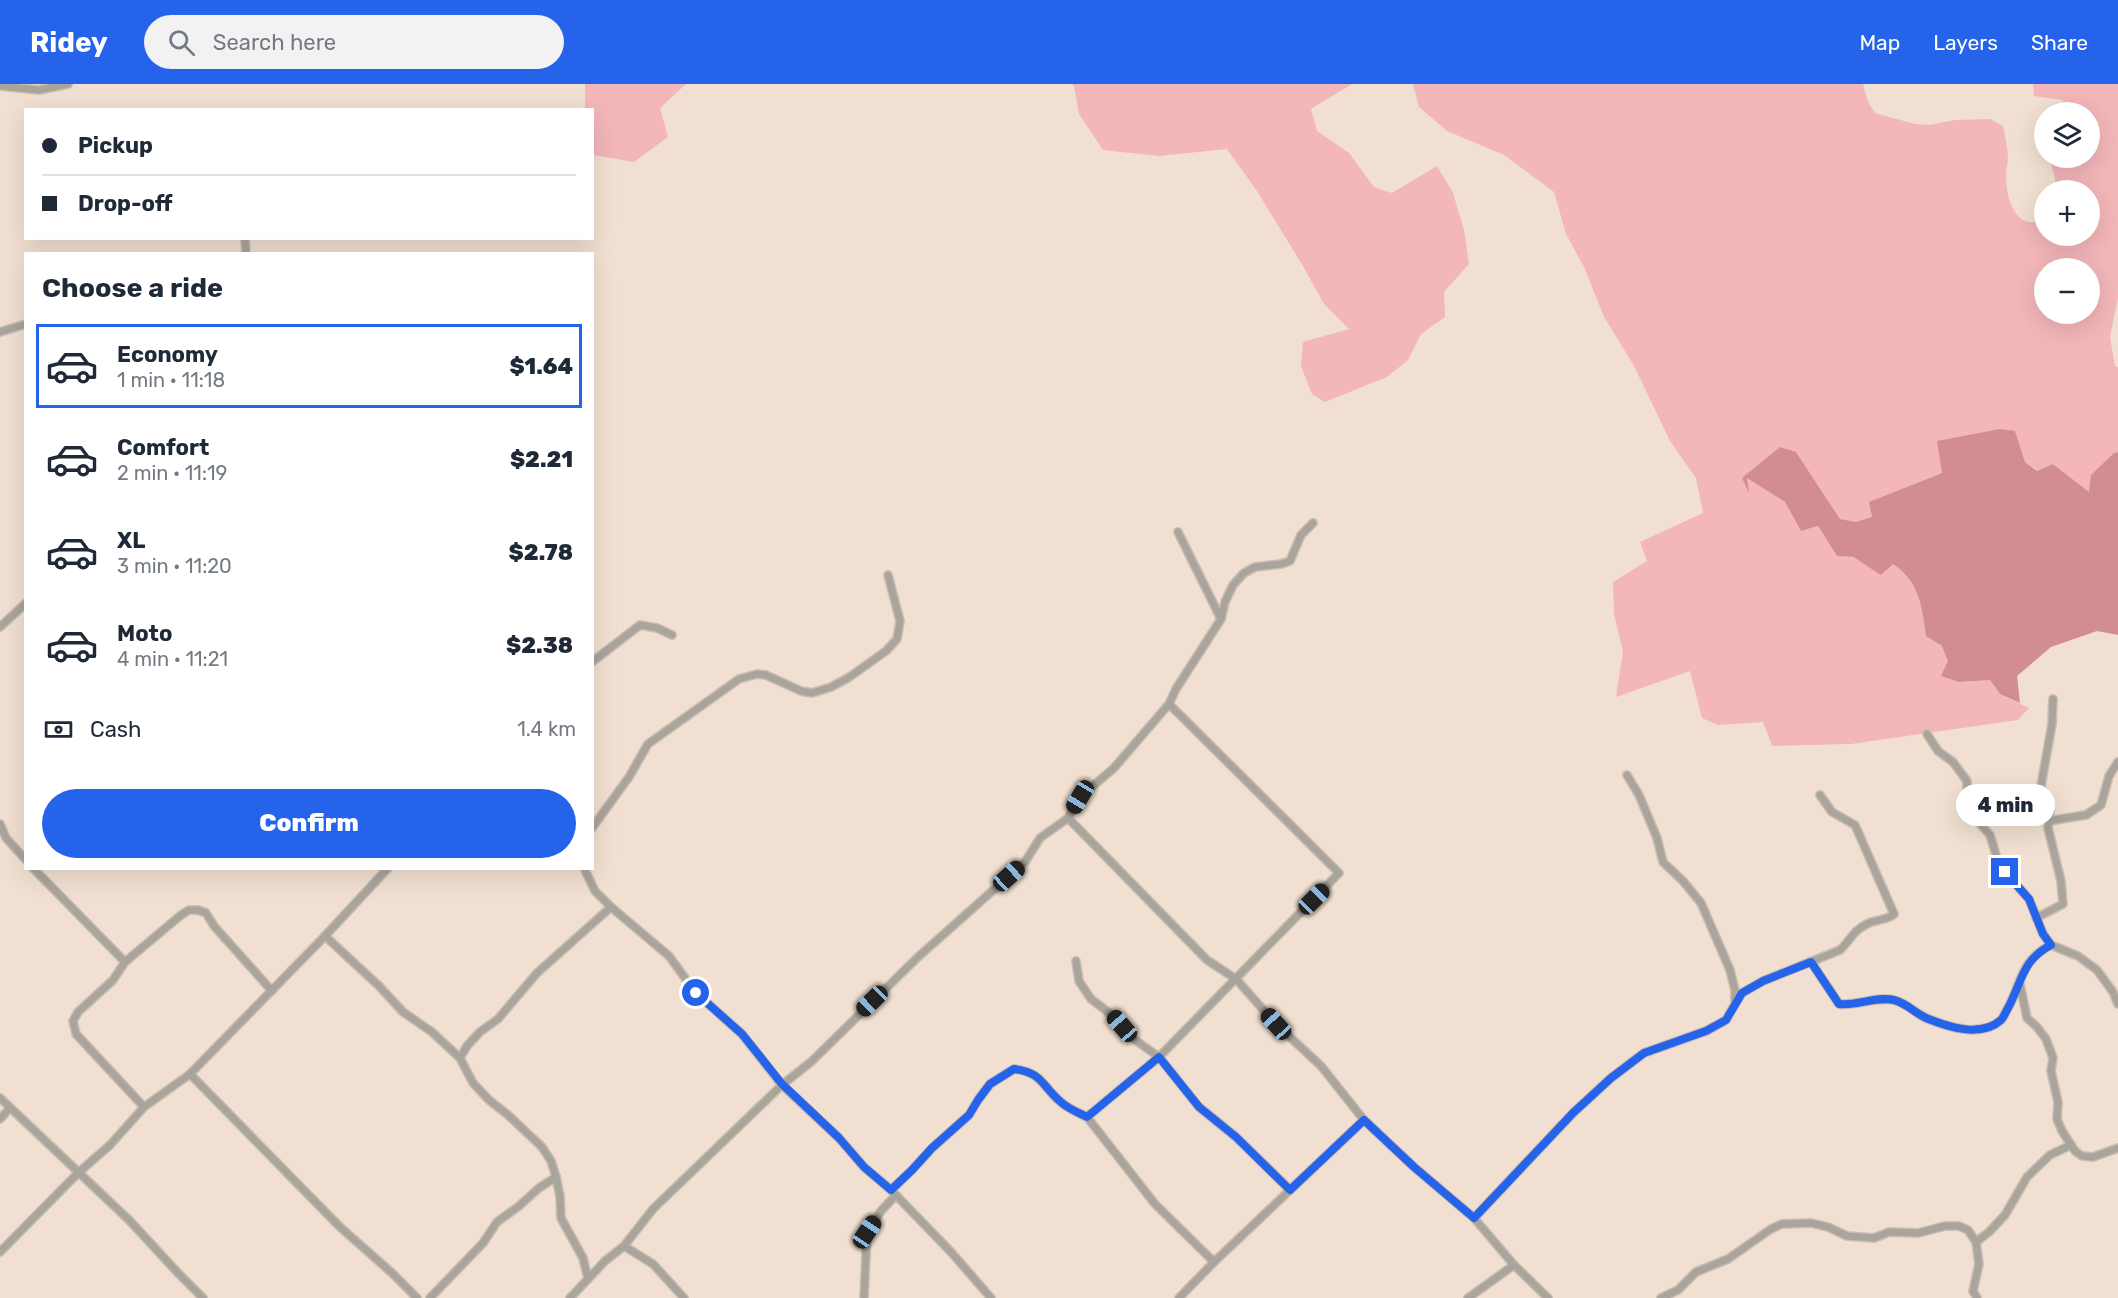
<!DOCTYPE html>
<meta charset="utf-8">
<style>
:root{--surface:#fff;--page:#f2f2f3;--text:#1f2937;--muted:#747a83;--line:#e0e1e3;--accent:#2563eb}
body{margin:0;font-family:Rubik,sans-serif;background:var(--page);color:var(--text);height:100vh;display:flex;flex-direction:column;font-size:22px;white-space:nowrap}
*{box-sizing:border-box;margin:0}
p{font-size:20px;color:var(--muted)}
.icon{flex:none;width:33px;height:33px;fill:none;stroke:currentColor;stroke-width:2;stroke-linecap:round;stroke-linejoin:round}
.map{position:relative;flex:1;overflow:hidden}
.details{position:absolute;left:24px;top:168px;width:570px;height:618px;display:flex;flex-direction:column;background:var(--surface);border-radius:0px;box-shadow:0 6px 24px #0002}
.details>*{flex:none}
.banner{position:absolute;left:24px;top:24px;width:570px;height:132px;border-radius:0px;box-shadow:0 6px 24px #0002;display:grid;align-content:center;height:132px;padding:0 18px;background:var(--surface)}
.buttons{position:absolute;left:2034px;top:18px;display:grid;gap:12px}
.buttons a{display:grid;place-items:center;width:66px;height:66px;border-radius:50%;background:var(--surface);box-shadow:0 6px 24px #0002;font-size:30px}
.end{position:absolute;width:27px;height:27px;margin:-14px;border:8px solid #2563eb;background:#fff;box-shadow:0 0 0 3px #fff}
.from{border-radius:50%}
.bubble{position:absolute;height:42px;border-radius:21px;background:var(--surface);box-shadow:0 6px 24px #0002;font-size:20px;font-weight:800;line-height:42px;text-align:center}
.car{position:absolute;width:18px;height:36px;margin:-18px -9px;border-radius:8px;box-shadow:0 0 4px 2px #0007;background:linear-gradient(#222 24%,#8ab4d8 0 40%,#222 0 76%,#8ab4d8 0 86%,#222 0)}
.banner b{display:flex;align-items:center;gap:21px;height:57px;font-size:22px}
.banner b+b{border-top:2px solid var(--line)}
.banner i{width:15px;height:15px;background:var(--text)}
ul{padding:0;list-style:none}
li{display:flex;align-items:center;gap:18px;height:84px;margin:0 12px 9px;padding:0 6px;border:3px solid transparent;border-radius:0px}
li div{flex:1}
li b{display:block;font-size:22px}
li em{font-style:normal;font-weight:800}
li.active{border-color:var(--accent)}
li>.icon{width:54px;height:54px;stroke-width:1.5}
h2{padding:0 18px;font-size:27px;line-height:72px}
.pay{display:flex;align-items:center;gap:15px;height:66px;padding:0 18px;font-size:22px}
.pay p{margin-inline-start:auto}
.cta{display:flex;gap:12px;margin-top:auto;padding:12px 18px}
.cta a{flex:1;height:69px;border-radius:36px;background:var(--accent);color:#fff;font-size:24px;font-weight:800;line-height:69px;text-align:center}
header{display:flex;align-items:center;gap:36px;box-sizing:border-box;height:84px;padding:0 30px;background:var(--accent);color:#fff}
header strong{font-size:28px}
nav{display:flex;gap:33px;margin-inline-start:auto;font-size:21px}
.search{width:420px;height:54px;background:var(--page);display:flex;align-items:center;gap:15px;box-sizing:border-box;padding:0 21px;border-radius:33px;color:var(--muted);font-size:22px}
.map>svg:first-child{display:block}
.green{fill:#f3b6b9;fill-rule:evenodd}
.forest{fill:#d18d91}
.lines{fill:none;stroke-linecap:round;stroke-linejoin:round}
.minor-casing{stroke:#ccbdb0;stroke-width:10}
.minor{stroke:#a9a59d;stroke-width:7}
.route{stroke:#2563eb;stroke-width:8}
</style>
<header>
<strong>Ridey</strong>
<div class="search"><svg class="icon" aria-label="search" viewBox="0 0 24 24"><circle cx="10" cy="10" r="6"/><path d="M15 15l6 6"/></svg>Search here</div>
<nav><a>Map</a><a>Layers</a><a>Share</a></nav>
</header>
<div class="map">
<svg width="2118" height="1214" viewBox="0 0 2118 1214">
<rect width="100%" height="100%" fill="#f1e0d1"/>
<g class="green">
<polygon points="585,0 686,0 660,24 668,53 634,78 593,71 592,26 585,25"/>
<polygon points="1072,0 1352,0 1311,25 1317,47 1349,69 1374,103 1392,109 1437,82 1453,109 1464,146 1469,180 1444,208 1445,233 1421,250 1408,276 1387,293 1325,318 1312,310 1301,282 1303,258 1349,245 1324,220 1303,182 1257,107 1227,65 1159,72 1103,66 1079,30 1074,2"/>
<path d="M 1413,0 L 1863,0 L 1868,18 L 1875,29 L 1915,40 L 1929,41 L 1955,36 L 1990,35 L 2003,42 C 2005,53 2008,64 2008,75 C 2008,81 2005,87 2006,93 C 2006,115 2017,149 2044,135 L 2044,152 L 2090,152 L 2090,106 L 2055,106 L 2055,94 L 2049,74 L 2090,74 L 2090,28 L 2064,28 L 2063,16 L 2034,12 L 2033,0 L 2118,0 L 2118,214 L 2110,253 L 2115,282 L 2118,283 L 2118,368 L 2114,369 L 2089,408 L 2053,380 L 2038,387 L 2025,378 L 2015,347 L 1942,389 L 1870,418 L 1872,434 L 1856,438 L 1840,435 L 1796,368 L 1742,394 L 1748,406 L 1747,393 L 1785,418 L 1801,447 L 1818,442 L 1837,472 L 1852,473 L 1881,490 L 1893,479 C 1919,498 1922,522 1926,551 L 1942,562 L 1959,598 L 1990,596 L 2000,610 L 2029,624 L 2018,636 L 1851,660 L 1772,662 L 1763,638 L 1718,641 L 1702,634 L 1690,587 L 1616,613 L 1623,567 L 1614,530 L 1613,498 L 1647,477 L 1640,458 L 1703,429 L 1696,394 L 1670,357 L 1634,282 L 1604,233 L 1584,183 L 1566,150 L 1554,108 L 1504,71 L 1447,47 L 1419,23 ZM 2044,184 L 2090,184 L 2090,230 L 2044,230 Z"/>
</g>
<path class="forest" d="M 2000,345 L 2015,347 L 2025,378 L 2037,387 L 2053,380 L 2089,408 L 2091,391 L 2114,369 L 2118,368 L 2118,551 L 2097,547 L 2051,563 L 2017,592 L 2020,619 L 2000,610 L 1990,596 L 1959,598 L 1941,592 L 1948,577 L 1942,562 L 1926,552 C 1922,522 1919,497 1893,480 L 1881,491 L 1853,473 L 1837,472 L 1818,442 L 1801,447 L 1785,418 L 1747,394 L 1749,409 L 1742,394 L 1780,363 L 1796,368 L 1840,435 L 1856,438 L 1872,433 L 1869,418 L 1942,389 L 1937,357 Z"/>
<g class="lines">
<g class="minor-casing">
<g id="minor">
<polyline points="0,2 39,6 68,0"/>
<polyline points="245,154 246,170"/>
<polyline points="0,248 26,240"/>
<polyline points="1178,448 1221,535"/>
<polyline points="0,543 26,519"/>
<polyline points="592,578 640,541 657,544 672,551"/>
<polyline points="1169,620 1339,789 1159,973 1087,1033 1155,1120 1214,1178"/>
<polyline points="1927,650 1938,667 1953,678 1967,697 1967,719 1975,734 1990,751 1997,774 2005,788 2029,815 2043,850 2051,861 2078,872 2097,886 2113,908 2118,920"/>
<polyline points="1068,734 1207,876 1236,895 1276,940 1321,982 1364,1036 1414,1083 1474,1134 1514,1181 1548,1214"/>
<polyline points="2048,737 2086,731 2101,721 2109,692 2118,678"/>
<polyline points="0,740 6,754 26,776"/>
<polyline points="592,744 629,693 648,660 739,595 757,590 766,591 801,607 812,609 831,603 848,594 886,567 897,555 900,537 888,491"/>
<polyline points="584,784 595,807 611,823 669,872 696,909 742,950 782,1001 839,1054 864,1083 891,1106 951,1168 991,1214"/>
<polyline points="2036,834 2063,820 2061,797 2048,744 2050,727 2041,702 2052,640 2053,615"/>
<polyline points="325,852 379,902 403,928 432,948 460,974 473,999 489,1016 508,1031 542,1063 551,1077 556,1093 560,1112 561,1134 583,1174 588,1195"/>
<polyline points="1076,877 1079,897 1091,915 1112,931 1131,953 1159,973 1199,1023 1236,1053 1290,1106"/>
<polyline points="125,878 181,831 189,826 198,826 206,829 214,842 272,907"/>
<path d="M 1811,878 L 1839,920 C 1857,922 1877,912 1894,916 C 1907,919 1915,929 1926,934 C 1948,943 1981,954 2001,936 C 2004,933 2006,927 2008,924 C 2022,897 2021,876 2051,861"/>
<polyline points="2020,900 2027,934 2037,943 2046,955 2053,974 2051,987 2058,1018 2057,1035 2062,1047 2075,1067 2082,1072 2093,1073 2118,1064"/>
<path d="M 1735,920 L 1742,909 L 1763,897 L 1840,866 C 1852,855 1851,848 1867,840 C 1875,835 1887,837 1894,830 L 1855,741 L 1832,728 L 1820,711"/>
<polyline points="460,974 467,962 480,948 498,935 537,889 611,823"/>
<polyline points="190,990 339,1142 392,1189 417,1214"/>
<polyline points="0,1014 129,1136 178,1189 203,1214"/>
<polyline points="144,1023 190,990 325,852 388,784"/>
<polyline points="0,1035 10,1024"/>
<path d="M 891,1106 L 912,1086 L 932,1064 L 969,1031 L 978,1016 L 990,1000 L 1014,985 C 1044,989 1041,1002 1062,1019 C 1069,1025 1079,1029 1087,1033"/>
<polyline points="1474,1134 1573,1029 1611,994 1644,969 1706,947 1726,936 1735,920 1735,906 1730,886 1701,819 1683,797 1663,778 1657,754 1639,711 1627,691"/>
<polyline points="1976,1158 1989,1148 2005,1131 2027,1093 2050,1071 2071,1061"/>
<polyline points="624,1162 653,1180 684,1214"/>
<polyline points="0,1168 78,1089 110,1061 144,1023 76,950 73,937 78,928 113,896 125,878 33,784"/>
<polyline points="430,1214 483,1159 497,1138 519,1122 539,1104 556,1093"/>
<polyline points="570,1214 605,1177 624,1162 653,1125 782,1001 812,977 918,873 1025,778 1040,754 1068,734 1080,713 1114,684 1169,620 1176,605 1221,535 1225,518 1233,501 1244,489 1255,483 1281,480 1290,477 1301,451 1313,439"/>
<polyline points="864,1214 867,1148 881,1127 896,1111"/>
<polyline points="1179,1214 1214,1178 1364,1036"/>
<polyline points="1468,1214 1514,1181"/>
<polyline points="1661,1214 1678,1206 1696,1188 1728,1175 1771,1145 1782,1140 1811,1139 1828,1143 1847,1152 1874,1154 1889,1148 1918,1149 1945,1142 1959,1142 1968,1146 1976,1158 1979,1180 1973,1207 1977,1214"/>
</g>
</g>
<use href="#minor" class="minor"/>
</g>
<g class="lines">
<path class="route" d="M 696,909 L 742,950 L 782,1000 L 839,1054 L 864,1083 L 891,1106 L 912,1086 L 932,1064 L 969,1031 L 978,1016 L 990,1000 L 1014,985 C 1044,989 1041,1002 1062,1019 C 1069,1025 1079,1029 1087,1033 L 1159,973 L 1199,1023 L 1236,1053 L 1290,1106 L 1364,1036 L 1414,1083 L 1474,1134 L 1573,1029 L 1611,994 L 1644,969 L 1706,947 L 1726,936 L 1742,909 L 1763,897 L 1811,878 L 1839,920 C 1857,922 1877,912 1894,916 C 1906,919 1915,929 1926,934 C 1948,943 1981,954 2001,936 C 2004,933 2006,927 2008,924 C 2022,898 2022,876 2051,861 L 2043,850 L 2029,815 L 2005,788"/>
</g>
</svg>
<div class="buttons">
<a><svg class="icon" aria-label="layers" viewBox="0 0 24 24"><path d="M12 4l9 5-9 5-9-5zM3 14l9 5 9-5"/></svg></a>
<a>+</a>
<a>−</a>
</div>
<i class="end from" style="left:696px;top:909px"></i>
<i class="end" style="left:2005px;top:788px"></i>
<div class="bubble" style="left:1956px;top:700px;width:99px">4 min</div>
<i class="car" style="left:1080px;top:713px;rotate:211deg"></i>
<i class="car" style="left:1009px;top:792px;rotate:48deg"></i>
<i class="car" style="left:1314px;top:815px;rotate:45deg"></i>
<i class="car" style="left:872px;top:917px;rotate:226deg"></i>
<i class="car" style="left:1276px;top:940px;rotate:318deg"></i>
<i class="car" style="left:1122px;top:942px;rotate:319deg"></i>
<i class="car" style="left:867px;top:1148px;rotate:34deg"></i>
<div class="banner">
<b><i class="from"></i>Pickup</b>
<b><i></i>Drop-off</b>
</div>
<section class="details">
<h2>Choose a ride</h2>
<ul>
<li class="active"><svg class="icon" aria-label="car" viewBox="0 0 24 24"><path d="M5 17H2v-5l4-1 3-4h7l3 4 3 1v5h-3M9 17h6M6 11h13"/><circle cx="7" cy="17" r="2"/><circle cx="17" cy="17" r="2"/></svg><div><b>Economy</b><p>1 min · 11:18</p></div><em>$1.64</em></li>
<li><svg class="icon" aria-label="car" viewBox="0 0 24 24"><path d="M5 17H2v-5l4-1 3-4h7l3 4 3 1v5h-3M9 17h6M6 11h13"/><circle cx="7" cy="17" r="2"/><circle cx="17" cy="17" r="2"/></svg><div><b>Comfort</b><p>2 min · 11:19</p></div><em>$2.21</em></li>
<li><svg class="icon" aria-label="car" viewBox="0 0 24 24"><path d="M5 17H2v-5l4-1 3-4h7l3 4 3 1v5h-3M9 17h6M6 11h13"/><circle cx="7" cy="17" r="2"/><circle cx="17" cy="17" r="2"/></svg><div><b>XL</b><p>3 min · 11:20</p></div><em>$2.78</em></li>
<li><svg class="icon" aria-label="car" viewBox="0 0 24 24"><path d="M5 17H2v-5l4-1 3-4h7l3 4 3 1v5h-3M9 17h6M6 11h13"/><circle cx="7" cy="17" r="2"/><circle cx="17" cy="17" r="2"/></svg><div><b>Moto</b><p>4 min · 11:21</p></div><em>$2.38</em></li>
</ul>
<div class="pay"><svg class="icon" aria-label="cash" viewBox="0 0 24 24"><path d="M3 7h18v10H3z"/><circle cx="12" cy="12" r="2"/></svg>Cash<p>1.4 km</p></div>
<div class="cta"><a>Confirm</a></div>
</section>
</div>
